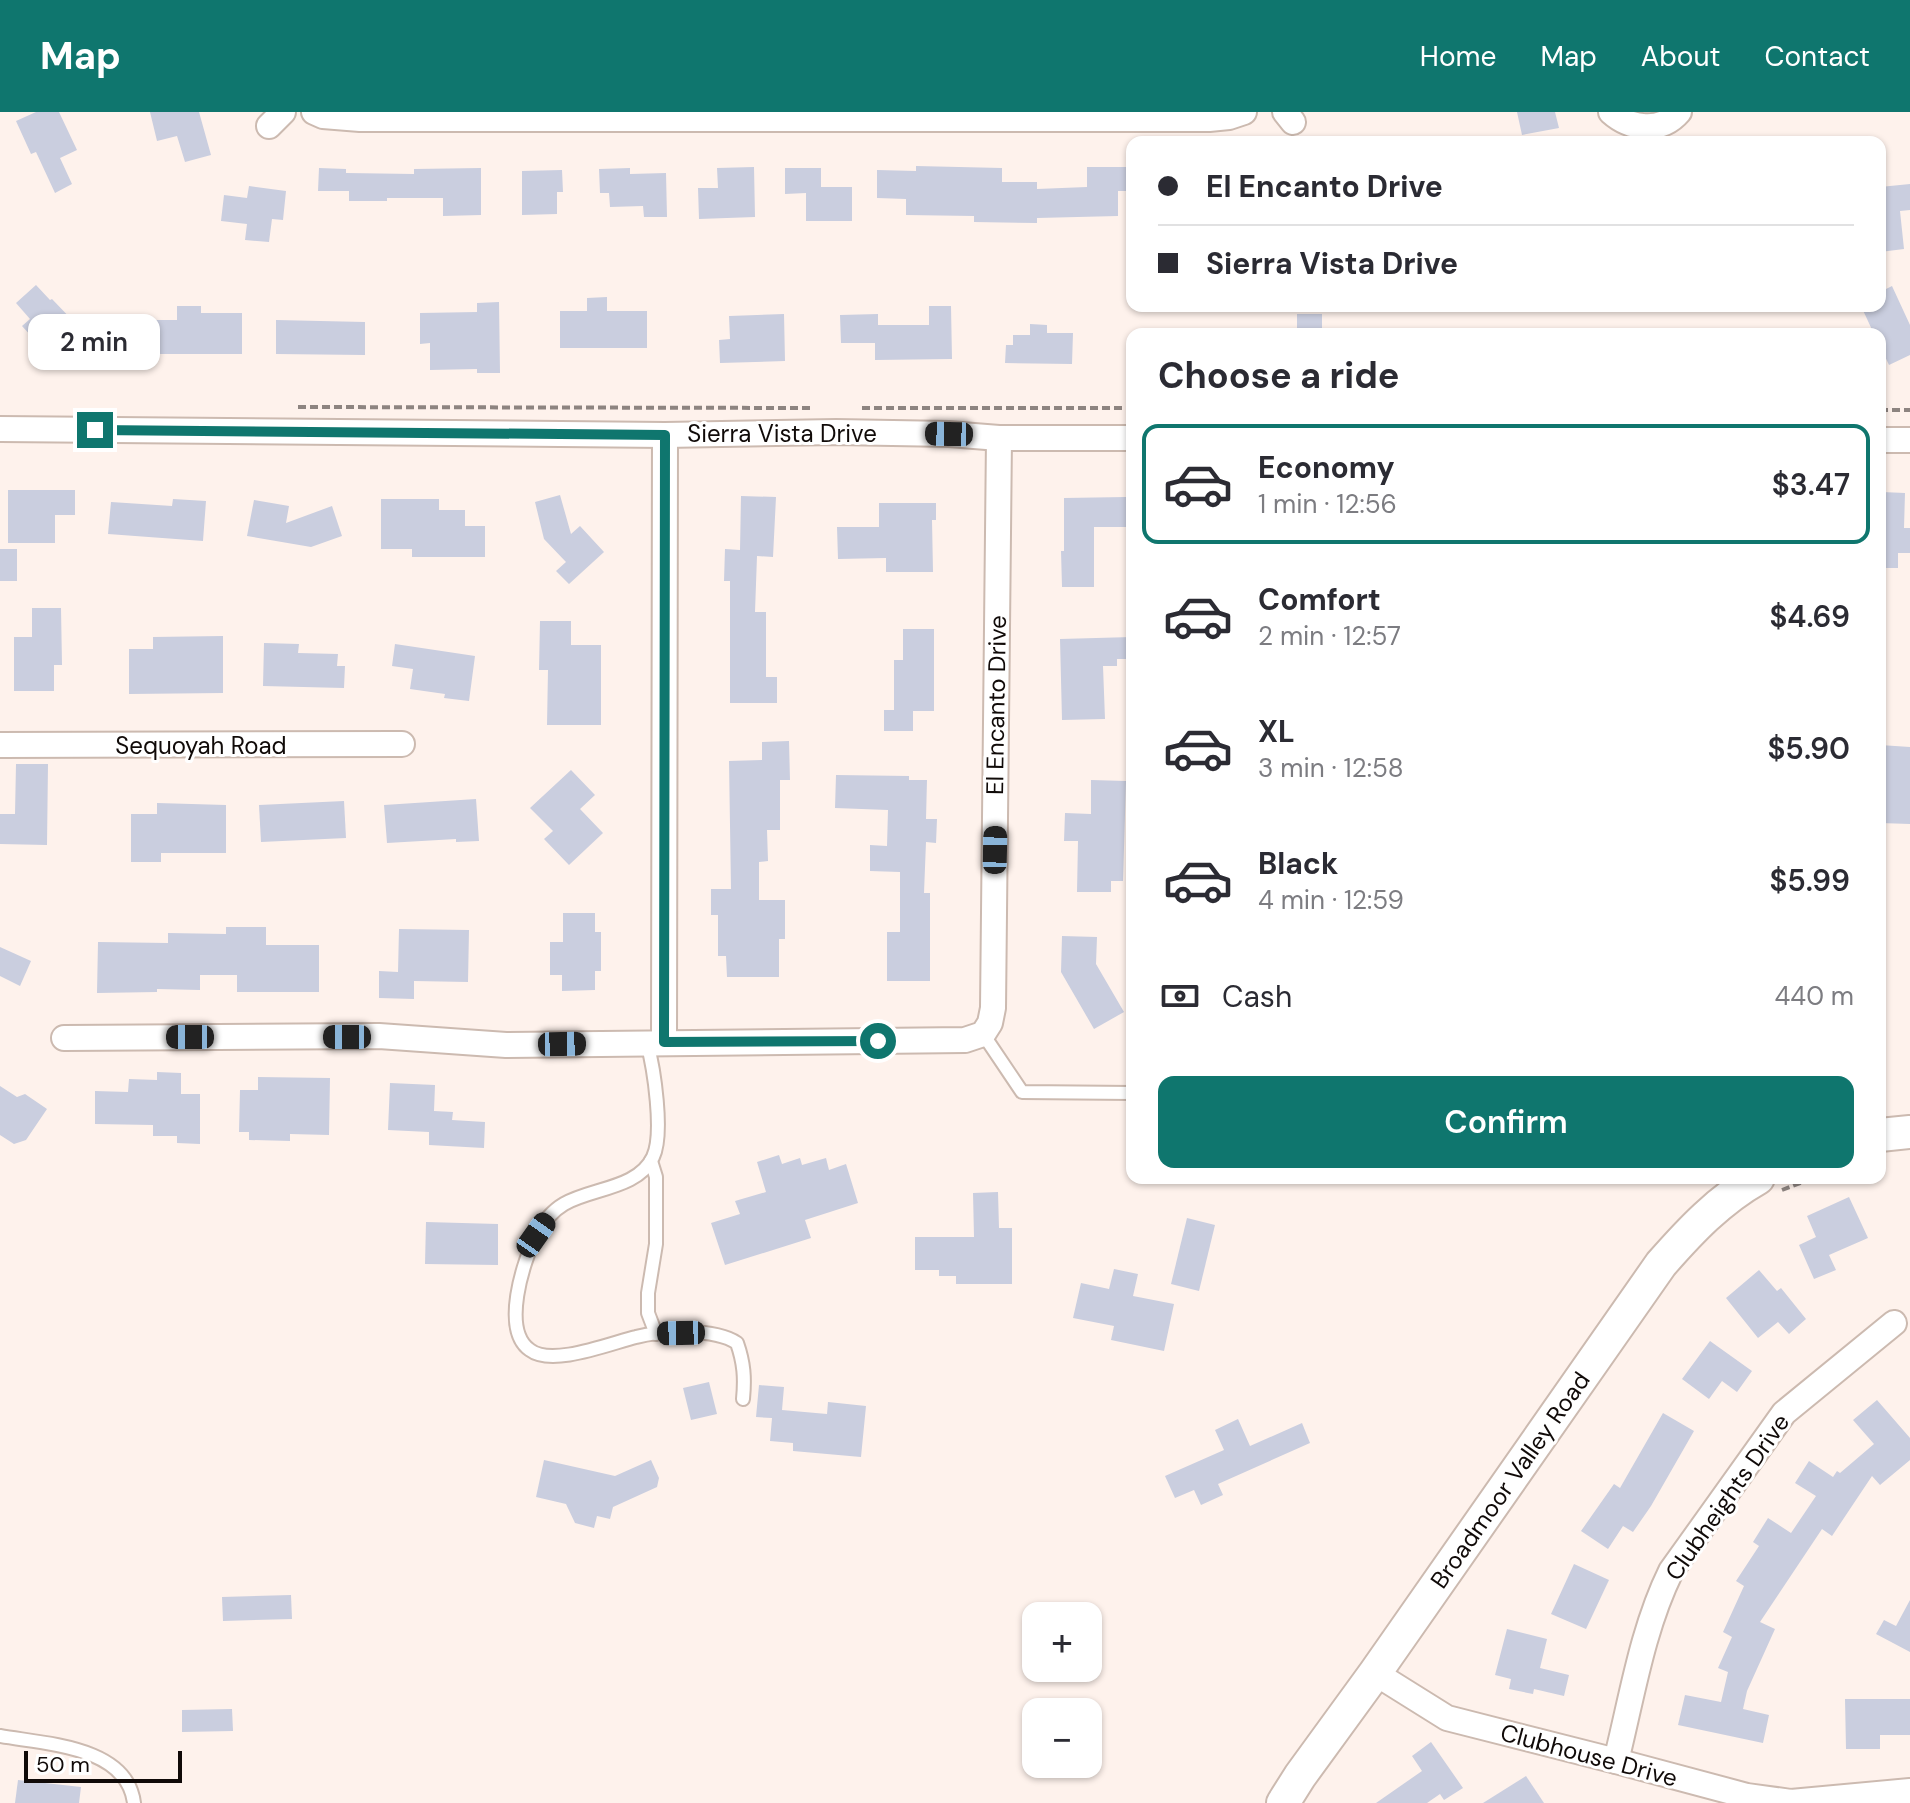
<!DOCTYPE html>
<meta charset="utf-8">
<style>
:root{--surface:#fff;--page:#f2f2f3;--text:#2b2b33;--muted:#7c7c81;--line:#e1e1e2;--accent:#0f766e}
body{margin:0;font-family:"DM Sans",sans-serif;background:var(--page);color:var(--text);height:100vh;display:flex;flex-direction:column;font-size:30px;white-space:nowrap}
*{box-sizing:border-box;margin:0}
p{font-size:26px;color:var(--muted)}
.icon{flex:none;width:44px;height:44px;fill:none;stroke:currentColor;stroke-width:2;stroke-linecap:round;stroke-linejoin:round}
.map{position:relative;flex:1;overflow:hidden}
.drawer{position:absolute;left:1126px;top:216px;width:760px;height:856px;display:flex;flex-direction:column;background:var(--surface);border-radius:16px;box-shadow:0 2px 6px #0004}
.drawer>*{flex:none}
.banner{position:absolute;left:1126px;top:24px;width:760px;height:176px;border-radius:16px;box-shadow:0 2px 6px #0004;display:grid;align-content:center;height:176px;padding:0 32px;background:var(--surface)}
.tools{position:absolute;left:1022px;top:1490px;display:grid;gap:16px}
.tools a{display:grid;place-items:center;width:80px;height:80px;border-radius:16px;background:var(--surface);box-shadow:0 2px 6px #0004;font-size:40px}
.scale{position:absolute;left:24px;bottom:20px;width:158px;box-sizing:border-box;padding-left:8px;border:4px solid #100a08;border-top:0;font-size:22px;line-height:28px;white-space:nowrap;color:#100a08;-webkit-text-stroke:6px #fff;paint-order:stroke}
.end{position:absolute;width:36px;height:36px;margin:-18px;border:10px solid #0f766e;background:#fff;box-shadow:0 0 0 4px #fff}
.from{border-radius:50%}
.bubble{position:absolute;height:56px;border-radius:16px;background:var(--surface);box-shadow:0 2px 6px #0004;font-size:26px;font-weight:600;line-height:56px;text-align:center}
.car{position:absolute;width:24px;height:48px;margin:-24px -12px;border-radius:10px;box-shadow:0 0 6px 2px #0007;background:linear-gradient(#222 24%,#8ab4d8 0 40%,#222 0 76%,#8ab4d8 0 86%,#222 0)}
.banner b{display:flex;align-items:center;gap:28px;height:76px;font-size:30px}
.banner b+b{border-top:2px solid var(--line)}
.banner i{width:20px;height:20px;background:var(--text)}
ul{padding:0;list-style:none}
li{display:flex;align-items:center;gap:24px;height:120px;margin:0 16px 12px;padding:0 16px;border:4px solid transparent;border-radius:16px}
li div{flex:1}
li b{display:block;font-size:30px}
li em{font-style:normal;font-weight:600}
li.on{border-color:var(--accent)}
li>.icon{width:72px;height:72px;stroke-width:1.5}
h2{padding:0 32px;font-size:36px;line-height:96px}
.pay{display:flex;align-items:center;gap:20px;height:88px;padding:0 32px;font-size:30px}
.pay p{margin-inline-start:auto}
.cta{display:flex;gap:16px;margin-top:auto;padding:16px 32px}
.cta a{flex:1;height:92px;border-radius:16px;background:var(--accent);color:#fff;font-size:32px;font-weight:600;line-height:92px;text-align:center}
header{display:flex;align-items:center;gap:48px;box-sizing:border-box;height:112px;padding:0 40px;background:var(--accent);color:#fff}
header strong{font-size:38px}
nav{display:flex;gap:44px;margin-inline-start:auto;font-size:28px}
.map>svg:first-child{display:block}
.building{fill:#cacedf}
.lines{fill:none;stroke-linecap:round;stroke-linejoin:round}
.service-casing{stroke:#ccbab0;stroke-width:16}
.minor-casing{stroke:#ccbab0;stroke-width:28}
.tertiary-casing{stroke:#ccbab0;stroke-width:36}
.path{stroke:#8d8480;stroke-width:4;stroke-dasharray:8 4;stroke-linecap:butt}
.service{stroke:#fff;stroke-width:12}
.minor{stroke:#fff;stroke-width:24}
.tertiary{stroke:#fff;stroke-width:32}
.route{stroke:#0f766e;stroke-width:10}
.labels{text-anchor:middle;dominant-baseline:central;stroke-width:6;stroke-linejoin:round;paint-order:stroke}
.street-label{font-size:24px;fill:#100a08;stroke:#fff}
</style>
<header>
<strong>Map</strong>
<nav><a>Home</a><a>Map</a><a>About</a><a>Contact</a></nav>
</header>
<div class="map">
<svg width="1910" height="1691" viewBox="0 0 1910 1691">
<rect width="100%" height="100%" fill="#fef2ec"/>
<g class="building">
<polygon points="36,0 59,0 77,38 60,46 72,72 55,81 36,40 31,42 16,9"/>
<polygon points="150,0 199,0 211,43 185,50 177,24 157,29"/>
<polygon points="1517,0 1555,0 1559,16 1522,23"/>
<polygon points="916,54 1002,56 1002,70 1037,70 1037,77 1087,75 1087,55 1126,55 1127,79 1118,79 1118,104 1037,106 1037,111 974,110 974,104 906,103 906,87 877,86 877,58 916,59"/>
<polygon points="754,55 755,105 699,107 698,76 718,76 717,56"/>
<polygon points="319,56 346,57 346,61 414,62 414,57 481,56 481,103 443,104 443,86 387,86 387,89 349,89 349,79 318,79"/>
<polygon points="630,56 630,62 666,61 667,105 644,105 643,94 610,95 609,81 600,81 599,57"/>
<polygon points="785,56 821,56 821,75 852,75 852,109 806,109 806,81 785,82"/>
<polygon points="562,58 563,80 557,80 557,102 522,103 522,59"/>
<polygon points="1910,72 1910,98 1900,99 1904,137 1880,140 1880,75"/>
<polygon points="249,74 286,79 283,108 272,107 269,130 245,128 247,112 221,109 224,83 247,86"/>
<polygon points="36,173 50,188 52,187 75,211 103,225 90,250 51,231 44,238 22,214 30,207 16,191"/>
<polygon points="1892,174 1910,213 1910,243 1889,253 1880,234 1880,222 1874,222 1861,194 1880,194 1880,180"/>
<polygon points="607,185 607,199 647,199 647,236 560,236 560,199 587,199 587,186"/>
<polygon points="499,190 500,261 477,261 477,257 430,258 430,231 420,232 420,201 477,200 477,191"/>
<polygon points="177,194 201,194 201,201 242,201 242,242 127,242 127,208 177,208"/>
<polygon points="929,194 951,194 952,247 875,248 875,231 841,231 840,203 878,202 878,213 929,213"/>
<polygon points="784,202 785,249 720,251 719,228 730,227 729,204"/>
<rect x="1297" y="202" width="25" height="20"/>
<polygon points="276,208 365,210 365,243 276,242"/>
<polygon points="1030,212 1047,213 1047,221 1073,221 1072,252 1005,251 1006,233 1013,233 1013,223 1030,223"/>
<polygon points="8,378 75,378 75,403 55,403 55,431 8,431"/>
<polygon points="1882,380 1905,381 1904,416 1910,416 1910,441 1898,441 1898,456 1880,456"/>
<polygon points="560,383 571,422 580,414 604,440 569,472 556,459 566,450 544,427 535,390"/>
<polygon points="741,384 776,385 773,445 757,444 755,500 766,500 766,565 777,565 777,591 730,591 730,469 724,469 725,437 740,438"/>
<polygon points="1126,385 1126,395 1132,395 1132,415 1094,415 1094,475 1062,475 1061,439 1064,439 1064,386"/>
<polygon points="173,387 206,389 203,429 108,422 111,390 172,394"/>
<polygon points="381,387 439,387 439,398 465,398 465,414 485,414 485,445 412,445 412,437 381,437"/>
<polygon points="254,388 289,394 286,411 332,394 342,424 311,435 247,424"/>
<polygon points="879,391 936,391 936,408 932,408 933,460 886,460 886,446 838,447 837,415 879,415"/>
<rect x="0" y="437" width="17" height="32"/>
<polygon points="32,496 61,496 62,553 54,553 54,579 14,579 14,525 32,525"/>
<polygon points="540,509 571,509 571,533 601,533 601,613 547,613 548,558 539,558"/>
<polygon points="903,517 934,517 934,599 913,599 913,619 884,619 884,598 894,598 894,548 903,548"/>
<polygon points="223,524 223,581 129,582 129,537 153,537 153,525"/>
<polygon points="1132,525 1132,547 1117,547 1117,554 1103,554 1105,607 1062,608 1060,527"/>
<polygon points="264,531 299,532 298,541 338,542 337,554 345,554 344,576 263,574"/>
<polygon points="395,532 475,544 469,589 444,586 445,582 410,577 413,557 392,554"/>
<polygon points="789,629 790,668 780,668 780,718 767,718 768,749 759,750 759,788 785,788 785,827 779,827 779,865 727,865 726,844 718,844 718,803 711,803 711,777 731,777 729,649 762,648 762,630"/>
<polygon points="1880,633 1910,635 1910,712 1880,711"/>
<polygon points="16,652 48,652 47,733 0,732 0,702 15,702"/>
<polygon points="571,658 595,683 580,697 603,721 569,753 544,727 553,719 530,696"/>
<polygon points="836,663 909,664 909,668 927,668 926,707 937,707 936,731 926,730 924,781 930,781 930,869 887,869 887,820 900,820 900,760 870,759 870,733 887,734 888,698 835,696"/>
<polygon points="1091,668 1126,669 1123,769 1111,769 1111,780 1077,780 1078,729 1064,729 1065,701 1091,702"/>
<polygon points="476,687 479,729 456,730 456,727 387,731 384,693"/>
<polygon points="344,689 346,726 261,730 259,693"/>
<polygon points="157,691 226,693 226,741 161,741 161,750 131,750 131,702 157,702"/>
<polygon points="563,801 595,801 595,820 601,820 601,859 595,859 595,878 562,879 562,863 550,863 550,830 563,830"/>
<polygon points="226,815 266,815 266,833 319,833 319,880 237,880 237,863 200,863 200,878 157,877 157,880 97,881 98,830 168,831 168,821 226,822"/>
<polygon points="399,817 469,818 468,870 414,869 414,887 379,886 379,859 398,860"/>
<polygon points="1062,824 1097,825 1096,852 1124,900 1094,917 1061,860"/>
<polygon points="0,835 31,849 20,874 0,864"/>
<polygon points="157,960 181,961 181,982 200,982 200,1032 177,1031 177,1024 153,1024 153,1013 95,1012 95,979 128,980 129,967 157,968"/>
<polygon points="258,965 330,966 329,1023 290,1022 290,1029 249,1028 249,1020 239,1020 240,978 258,978"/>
<polygon points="390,971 435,973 434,999 453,1000 452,1008 485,1010 484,1036 429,1033 429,1020 388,1018"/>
<polygon points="0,974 17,985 25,982 47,997 26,1028 14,1032 0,1023"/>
<polygon points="779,1043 782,1052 800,1046 802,1053 826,1046 829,1058 846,1052 858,1091 805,1108 811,1126 725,1153 711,1111 740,1102 735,1089 766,1080 757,1050"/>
<polygon points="998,1080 999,1116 1012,1116 1012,1172 956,1172 956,1164 939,1164 939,1158 915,1158 915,1125 974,1125 973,1081"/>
<polygon points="1849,1085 1868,1126 1829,1143 1836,1158 1814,1167 1799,1133 1816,1125 1807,1104"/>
<polygon points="1187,1106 1215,1113 1199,1179 1171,1172"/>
<polygon points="426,1110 498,1112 498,1153 425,1152"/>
<polygon points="1114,1157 1138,1162 1133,1184 1174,1192 1164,1239 1111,1228 1114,1214 1073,1206 1081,1171 1109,1177"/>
<polygon points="1759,1158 1777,1179 1781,1176 1806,1207 1789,1222 1778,1210 1758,1226 1726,1186"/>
<polygon points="1710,1229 1752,1259 1737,1280 1722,1269 1709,1287 1682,1267"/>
<polygon points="709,1270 717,1302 691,1308 683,1276"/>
<polygon points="759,1273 784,1275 782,1298 827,1302 828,1290 866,1294 861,1345 793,1339 793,1331 770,1329 772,1306 756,1305"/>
<polygon points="1877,1288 1910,1326 1910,1348 1880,1373 1872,1364 1832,1424 1822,1417 1760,1510 1775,1517 1747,1579 1743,1597 1769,1603 1763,1631 1678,1613 1685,1583 1721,1590 1728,1560 1718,1556 1732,1525 1723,1520 1744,1474 1736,1469 1759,1434 1753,1430 1768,1406 1791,1421 1816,1384 1795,1371 1809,1349 1833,1365 1837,1359 1840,1361 1874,1332 1853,1308"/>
<polygon points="1663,1301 1694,1319 1651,1394 1633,1420 1623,1414 1608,1437 1581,1419 1614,1372 1620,1376"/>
<polygon points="1238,1307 1250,1334 1302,1311 1310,1331 1218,1372 1223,1383 1201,1393 1194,1378 1175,1386 1165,1364 1224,1338 1215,1318"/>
<polygon points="544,1348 615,1364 651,1348 659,1366 657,1375 613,1395 610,1407 597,1404 594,1416 575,1411 566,1392 536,1385"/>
<polygon points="1574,1452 1609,1468 1586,1517 1551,1502"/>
<polygon points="291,1483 292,1507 223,1509 222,1485"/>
<polygon points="1910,1488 1910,1540 1876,1522 1884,1508 1896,1514"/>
<polygon points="1507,1517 1547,1527 1540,1556 1569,1563 1564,1584 1534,1577 1533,1582 1509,1577 1511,1567 1495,1563"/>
<polygon points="1845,1587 1910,1587 1910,1623 1880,1623 1880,1637 1846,1637"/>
<polygon points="232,1597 233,1619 182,1620 182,1598"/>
<polygon points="1431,1630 1463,1676 1444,1688 1440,1682 1427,1691 1376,1691 1422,1659 1412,1644"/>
<polygon points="1526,1664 1544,1691 1483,1691"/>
<polygon points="18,1668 81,1675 79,1691 15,1691"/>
</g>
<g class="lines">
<g class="service-casing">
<g id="service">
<polyline points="983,922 1022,980 1132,981"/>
<path d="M 647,931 C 654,956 664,1022 653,1045 C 638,1077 591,1076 564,1092 C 552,1099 542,1112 536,1124 C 523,1150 501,1218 530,1238 C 552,1255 611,1231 636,1225 C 661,1218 715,1216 737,1231 C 744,1251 745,1266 743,1287"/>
<polyline points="651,1049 656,1065 656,1132 648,1181 648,1201 656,1222"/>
<path d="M 0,1624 C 45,1632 127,1634 134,1691"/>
</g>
</g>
<g class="minor-casing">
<g id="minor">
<polyline points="314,0 323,4 360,7 1209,7 1229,5 1244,0"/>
<polyline points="1285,0 1293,10"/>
<path d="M 1611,0 C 1630,17 1661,21 1679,0"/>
<polyline points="269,14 283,0"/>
<polyline points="0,317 665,323 836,320 949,322 999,326 1132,326"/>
<polyline points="1880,328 1910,328"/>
<polyline points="0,633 402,632"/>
<polyline points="64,926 379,924 506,933 965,928 983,922 990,911 993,896 999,326"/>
<polyline points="664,930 665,323"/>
<polyline points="1375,1561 1447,1606 1616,1649 1747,1684 1791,1690 1910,1679"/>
<path d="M 1616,1649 C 1632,1585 1642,1518 1671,1459 L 1784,1301 L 1894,1211"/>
</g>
</g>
<g class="tertiary-casing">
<g id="tertiary">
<polyline points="1880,1023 1910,1020"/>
<path d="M 1283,1691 L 1300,1664 L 1375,1561 L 1661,1152 C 1690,1119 1719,1088 1758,1066"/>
</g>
</g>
<g class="path">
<polyline points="298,295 814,296"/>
<polyline points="862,296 1132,296"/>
<polyline points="1880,298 1910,298"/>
<polyline points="1782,1078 1813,1066"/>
</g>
<use href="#service" class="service"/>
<use href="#minor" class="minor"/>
<use href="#tertiary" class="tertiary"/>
</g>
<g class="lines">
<polyline class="route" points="95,318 665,323 664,930 878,929"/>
</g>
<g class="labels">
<g class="street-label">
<text x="782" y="321">Sierra Vista Drive</text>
<text transform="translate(996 593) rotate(-89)">El Encanto Drive</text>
<text x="201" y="633">Sequoyah Road</text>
<text transform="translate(1510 1368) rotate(-55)">Broadmoor Valley Road</text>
<text transform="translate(1727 1385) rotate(-55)">Clubheights Drive</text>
<text transform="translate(1589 1643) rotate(15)">Clubhouse Drive</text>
</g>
</g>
</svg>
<div class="tools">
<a>+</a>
<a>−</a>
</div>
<div class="scale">50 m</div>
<i class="end from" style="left:878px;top:929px"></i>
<i class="end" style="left:95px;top:318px"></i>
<div class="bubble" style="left:28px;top:202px;width:132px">2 min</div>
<i class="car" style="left:949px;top:322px;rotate:271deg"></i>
<i class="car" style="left:995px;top:738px;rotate:1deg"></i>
<i class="car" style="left:190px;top:925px;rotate:270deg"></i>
<i class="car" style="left:347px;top:925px;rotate:270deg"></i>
<i class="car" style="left:562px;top:932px;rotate:89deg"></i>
<i class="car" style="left:536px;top:1123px;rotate:35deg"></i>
<i class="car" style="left:681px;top:1221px;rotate:269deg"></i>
<div class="banner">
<b><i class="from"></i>El Encanto Drive</b>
<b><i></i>Sierra Vista Drive</b>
</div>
<section class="drawer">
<h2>Choose a ride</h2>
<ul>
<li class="on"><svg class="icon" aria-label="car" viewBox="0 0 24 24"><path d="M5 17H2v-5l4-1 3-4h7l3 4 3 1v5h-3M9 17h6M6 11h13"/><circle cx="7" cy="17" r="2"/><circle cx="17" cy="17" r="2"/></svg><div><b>Economy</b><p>1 min · 12:56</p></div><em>$3.47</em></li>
<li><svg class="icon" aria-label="car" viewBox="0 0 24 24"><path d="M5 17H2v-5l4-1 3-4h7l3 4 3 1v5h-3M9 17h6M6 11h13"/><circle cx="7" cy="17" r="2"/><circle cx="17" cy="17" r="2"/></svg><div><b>Comfort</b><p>2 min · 12:57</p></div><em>$4.69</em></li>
<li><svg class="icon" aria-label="car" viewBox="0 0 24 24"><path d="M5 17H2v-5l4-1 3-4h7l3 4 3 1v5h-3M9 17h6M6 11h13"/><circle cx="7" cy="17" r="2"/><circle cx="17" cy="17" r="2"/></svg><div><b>XL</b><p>3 min · 12:58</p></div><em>$5.90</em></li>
<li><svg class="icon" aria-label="car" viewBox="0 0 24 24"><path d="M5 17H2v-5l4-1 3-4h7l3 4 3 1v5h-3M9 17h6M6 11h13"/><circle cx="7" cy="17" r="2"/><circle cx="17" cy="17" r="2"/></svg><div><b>Black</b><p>4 min · 12:59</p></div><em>$5.99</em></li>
</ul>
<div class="pay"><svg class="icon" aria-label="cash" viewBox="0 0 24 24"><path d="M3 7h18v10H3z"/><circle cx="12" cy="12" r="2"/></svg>Cash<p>440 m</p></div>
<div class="cta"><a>Confirm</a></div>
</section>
</div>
